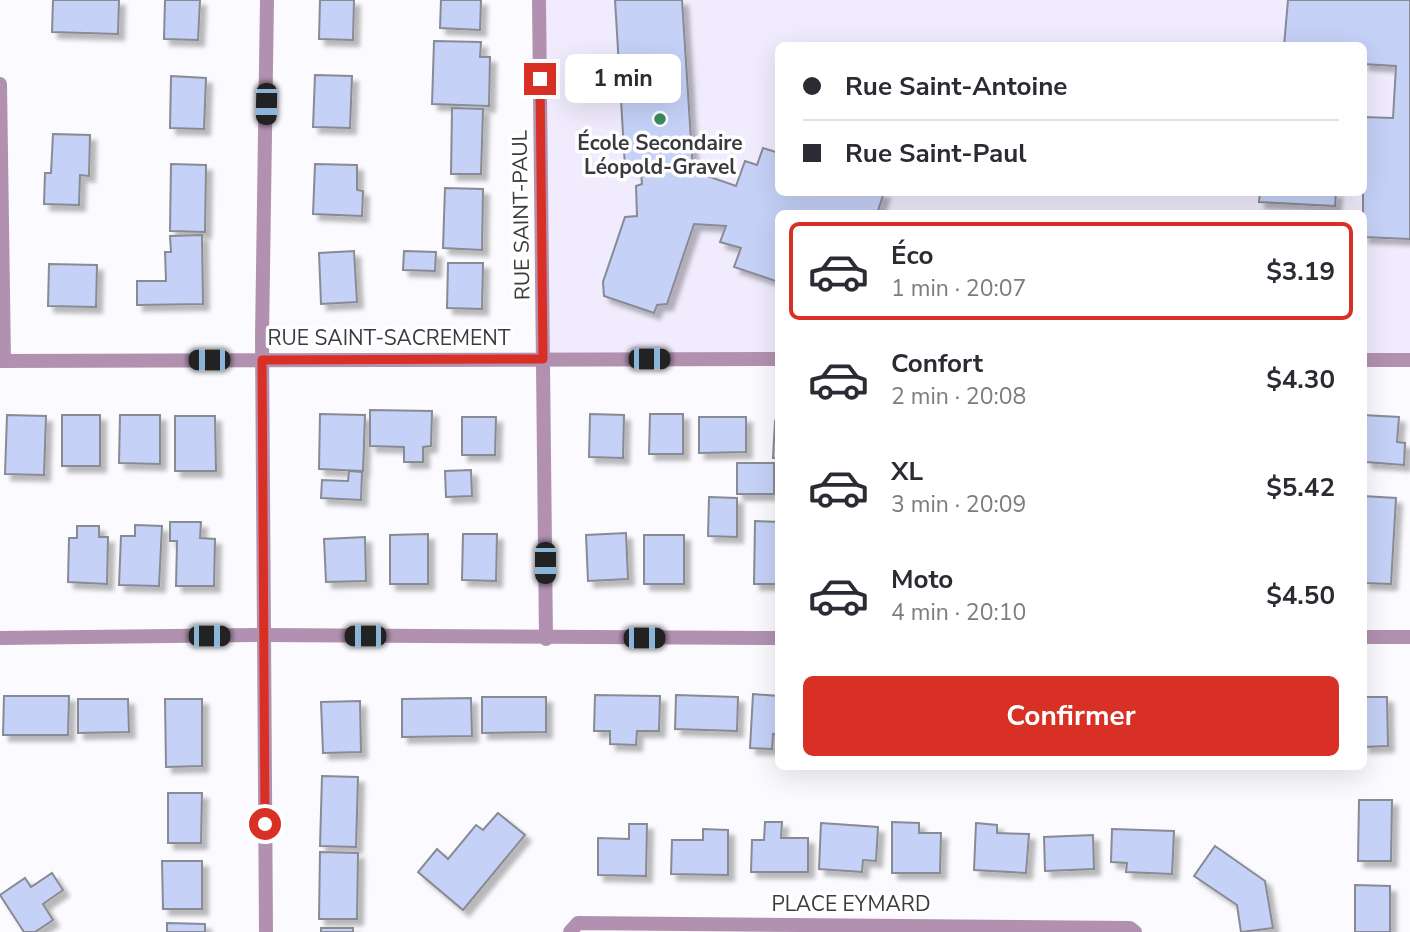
<!DOCTYPE html>
<html lang="fr">
<meta charset="utf-8">
<style>
:root{--surface:#fff;--page:#f2f2f3;--text:#2b2b33;--muted:#7c7c81;--line:#e1e1e2;--accent:#d93025}
body{margin:0;font-family:"Nunito Sans",sans-serif;background:var(--page);color:var(--text);height:100vh;display:flex;flex-direction:column;font-size:26px;white-space:nowrap}
*{box-sizing:border-box;margin:0}
p{font-size:23px;color:var(--muted)}
.icon{flex:none;width:38px;height:38px;fill:none;stroke:currentColor;stroke-width:2;stroke-linecap:round;stroke-linejoin:round}
.map{position:relative;flex:1;overflow:hidden}
.sheet{position:absolute;left:775px;top:210px;width:592px;height:560px;display:flex;flex-direction:column;background:var(--surface);border-radius:10px;box-shadow:0 7px 28px #0002}
.sheet>*{flex:none}
.hud{position:absolute;left:775px;top:42px;width:592px;height:154px;border-radius:10px;box-shadow:0 7px 28px #0002;display:grid;align-content:center;height:154px;padding:0 28px;background:var(--surface)}
.end{position:absolute;width:32px;height:32px;margin:-16px;border:9px solid #d93025;background:#fff;box-shadow:0 0 0 4px #fff}
.from{border-radius:50%}
.bubble{position:absolute;height:49px;border-radius:10px;background:var(--surface);box-shadow:0 7px 28px #0002;font-size:23px;font-weight:700;line-height:49px;text-align:center}
.car{position:absolute;width:21px;height:42px;margin:-21px -10px;border-radius:9px;box-shadow:0 0 5px 2px #0007;background:linear-gradient(#222 24%,#8ab4d8 0 40%,#222 0 76%,#8ab4d8 0 86%,#222 0)}
.hud b{display:flex;align-items:center;gap:24px;height:66px;font-size:26px}
.hud b+b{border-top:2px solid var(--line)}
.hud i{width:18px;height:18px;background:var(--text)}
ul{padding:12px 0 0;list-style:none}
li{display:flex;align-items:center;gap:21px;height:98px;margin:0 14px 10px;padding:0 14px;border:4px solid transparent;border-radius:10px}
li div{flex:1}
li b{display:block;font-size:26px}
li em{font-style:normal;font-weight:700}
li.active{border-color:var(--accent)}
li>.icon{width:63px;height:63px;stroke-width:1.5}
.action{display:flex;gap:14px;margin-top:auto;padding:14px 28px}
.action a{flex:1;height:80px;border-radius:10px;background:var(--accent);color:#fff;font-size:28px;font-weight:700;line-height:80px;text-align:center}
.map>svg:first-child{display:block}
.built{fill:#f1ecfd;fill-rule:evenodd}
.building{fill:#c5d1f7;stroke:#888b93;stroke-width:2;filter:url(#shadow)}
.lines{fill:none;stroke-linecap:round;stroke-linejoin:round}
.street{stroke:#b191af;stroke-width:14}
.route{stroke:#d93025;stroke-width:9}
.poi-dot{fill:#3a8c5e;stroke:#fff;stroke-width:2.5}
.labels{text-anchor:middle;dominant-baseline:central;stroke-width:7;stroke-linejoin:round;paint-order:stroke}
.poi-label{font-size:21px;font-weight:bold;fill:#3b3a3e;stroke:#fff}
.street-label{font-size:21px;fill:#3b3a3e;stroke:#fff}
</style>
<div class="map">
<svg width="1410" height="932" viewBox="0 0 1410 932">
<defs>
<filter id="shadow"><feDropShadow dx="6" dy="6" stdDeviation="2" flood-color="#0004"/></filter>
</defs>
<rect width="100%" height="100%" fill="#fbfafe"/>
<path class="built" d="M 539,0 L 1410,0 L 1410,359 L 1363,359 L 1363,214 L 779,214 L 779,359 L 543,359 ZM 779,46 L 1363,46 L 1363,192 L 779,192 Z"/>
<g class="building">
<polygon points="53,0 119,0 118,34 52,32"/>
<polygon points="165,0 200,0 198,40 164,39"/>
<polygon points="320,0 354,0 353,40 319,39"/>
<polygon points="441,0 481,0 480,30 440,28"/>
<polygon points="615,0 682,0 693,171 736,186 745,161 757,165 763,148 779,153 779,192 884,192 877,214 779,214 779,282 734,267 741,248 720,242 726,226 694,224 667,304 657,305 654,313 604,296 603,282 625,217 637,216 636,186 642,184 641,172 625,167"/>
<polygon points="1288,0 1410,0 1410,239 1363,237 1363,117 1393,118 1396,66 1363,64 1363,46 1284,46"/>
<polygon points="434,41 481,42 480,57 490,57 489,106 432,104"/>
<polygon points="315,75 352,76 350,128 313,127"/>
<polygon points="171,76 206,78 204,129 170,128"/>
<polygon points="452,108 483,109 481,174 451,174"/>
<polygon points="53,134 90,135 89,176 80,175 79,205 44,204 45,173 51,173"/>
<polygon points="171,164 206,165 205,232 170,231"/>
<polygon points="315,164 357,165 357,190 363,191 362,216 313,214"/>
<polygon points="445,188 483,189 482,250 443,248"/>
<polygon points="1260,192 1336,192 1335,206 1259,202"/>
<polygon points="202,235 203,304 137,305 137,281 166,281 165,252 171,252 170,236"/>
<polygon points="354,251 357,302 321,304 319,253"/>
<polygon points="404,251 436,252 435,271 403,270"/>
<polygon points="448,263 483,263 482,309 447,308"/>
<polygon points="49,264 97,265 96,307 48,306"/>
<polygon points="370,410 432,411 431,446 423,447 423,462 404,462 404,447 370,446"/>
<polygon points="320,414 365,415 363,471 319,469"/>
<polygon points="590,414 624,415 623,458 589,457"/>
<polygon points="650,414 683,414 683,454 649,454"/>
<polygon points="7,415 46,416 44,475 5,474"/>
<rect x="62" y="415" width="38" height="51"/>
<polygon points="120,415 160,415 160,464 119,463"/>
<polygon points="1363,415 1399,417 1397,442 1405,443 1404,465 1366,462"/>
<polygon points="175,416 215,416 216,471 175,471"/>
<polygon points="462,417 496,417 495,455 462,455"/>
<polygon points="699,417 746,417 746,452 699,453"/>
<polygon points="775,421 779,422 779,458 773,458"/>
<rect x="737" y="463" width="37" height="31"/>
<polygon points="471,470 472,496 446,497 445,471"/>
<polygon points="349,471 362,472 361,500 321,498 322,480 348,481"/>
<polygon points="1363,496 1396,498 1391,584 1363,583"/>
<polygon points="709,497 737,498 737,537 708,536"/>
<polygon points="755,521 779,522 779,584 754,584"/>
<polygon points="170,522 201,522 200,538 215,539 214,586 176,586 177,541 170,541"/>
<polygon points="135,525 162,526 159,586 119,585 121,536 135,536"/>
<polygon points="77,526 99,526 99,537 108,537 107,584 68,582 69,538 77,538"/>
<polygon points="626,533 628,579 588,581 586,535"/>
<polygon points="428,534 428,584 390,584 390,535"/>
<polygon points="463,534 497,534 496,581 462,580"/>
<rect x="644" y="535" width="40" height="49"/>
<polygon points="365,537 366,581 326,582 324,539"/>
<polygon points="753,694 779,696 779,735 773,734 772,749 750,748"/>
<polygon points="595,695 660,696 659,731 637,731 636,745 610,744 610,731 594,731"/>
<polygon points="676,695 738,697 737,731 675,729"/>
<polygon points="4,696 69,696 68,735 3,735"/>
<polygon points="482,697 546,697 546,732 482,733"/>
<polygon points="1363,697 1387,697 1388,746 1363,747"/>
<polygon points="471,698 472,736 402,737 402,699"/>
<polygon points="78,699 128,699 129,732 78,733"/>
<polygon points="165,699 202,699 202,766 166,767"/>
<polygon points="360,701 361,752 323,753 321,702"/>
<polygon points="322,776 358,777 356,847 320,846"/>
<polygon points="168,793 202,793 201,843 168,843"/>
<polygon points="1359,800 1392,800 1391,861 1358,861"/>
<polygon points="498,813 525,835 463,910 418,872 437,849 448,859 476,825 483,830"/>
<polygon points="765,822 782,822 781,838 808,838 808,872 751,872 752,840 764,840"/>
<polygon points="892,822 919,823 919,833 941,833 940,873 892,873"/>
<polygon points="821,823 878,827 876,861 863,860 862,872 819,869"/>
<polygon points="976,823 997,825 997,833 1029,834 1026,873 974,870"/>
<polygon points="629,824 647,824 646,876 598,875 598,838 629,839"/>
<polygon points="703,829 728,830 728,875 671,874 672,840 703,840"/>
<polygon points="1112,829 1174,831 1172,874 1126,872 1127,863 1111,862"/>
<polygon points="1093,835 1094,869 1045,871 1044,837"/>
<polygon points="1215,846 1265,881 1273,928 1241,932 1237,905 1194,876"/>
<polygon points="320,852 358,853 357,919 319,919"/>
<polygon points="162,861 202,861 202,909 163,909"/>
<polygon points="52,873 63,890 43,904 53,920 35,932 24,932 0,895 25,878 31,887"/>
<polygon points="1355,885 1390,886 1390,932 1355,932"/>
<polygon points="167,923 205,924 205,932 167,932"/>
<rect x="321" y="928" width="32" height="4"/>
</g>
<g class="lines">
<g class="street">
<polyline points="539,0 546,639"/>
<polyline points="0,84 4,361"/>
<polyline points="1363,360 1410,360"/>
<polyline points="0,361 779,359"/>
<polyline points="1363,637 1410,637"/>
<polyline points="0,638 262,635 779,638"/>
<polyline points="266,932 262,338 267,0"/>
<polyline points="570,932 578,923 1130,928 1135,932"/>
</g>
</g>
<g class="lines">
<polyline class="route" points="265,824 262,360 543,359 540,79"/>
</g>
<circle class="poi-dot" cx="660" cy="119" r="7"/>
<g class="labels">
<g class="poi-label">
<text x="660" y="143">École Secondaire<tspan x="660" dy="24">Léopold-Gravel</tspan></text>
</g>
<g class="street-label">
<text transform="translate(521 215) rotate(-91)">RUE SAINT-PAUL</text>
<text x="389" y="338">RUE SAINT-SACREMENT</text>
<text x="851" y="904">PLACE EYMARD</text>
</g>
</g>
</svg>
<i class="end from" style="left:265px;top:824px"></i>
<i class="end" style="left:540px;top:79px"></i>
<div class="bubble" style="left:565px;top:54px;width:116px">1 min</div>
<i class="car" style="left:266px;top:104px;rotate:181deg"></i>
<i class="car" style="left:649px;top:359px;rotate:90deg"></i>
<i class="car" style="left:209px;top:360px;rotate:270deg"></i>
<i class="car" style="left:545px;top:563px;rotate:180deg"></i>
<i class="car" style="left:209px;top:636px;rotate:90deg"></i>
<i class="car" style="left:365px;top:636px;rotate:270deg"></i>
<i class="car" style="left:644px;top:638px;rotate:90deg"></i>
<div class="hud">
<b><i class="from"></i>Rue Saint-Antoine</b>
<b><i></i>Rue Saint-Paul</b>
</div>
<section class="sheet">
<ul>
<li class="active"><svg class="icon" aria-label="car" viewBox="0 0 24 24"><path d="M5 17H2v-5l4-1 3-4h7l3 4 3 1v5h-3M9 17h6M6 11h13"/><circle cx="7" cy="17" r="2"/><circle cx="17" cy="17" r="2"/></svg><div><b>Éco</b><p>1 min · 20:07</p></div><em>$3.19</em></li>
<li><svg class="icon" aria-label="car" viewBox="0 0 24 24"><path d="M5 17H2v-5l4-1 3-4h7l3 4 3 1v5h-3M9 17h6M6 11h13"/><circle cx="7" cy="17" r="2"/><circle cx="17" cy="17" r="2"/></svg><div><b>Confort</b><p>2 min · 20:08</p></div><em>$4.30</em></li>
<li><svg class="icon" aria-label="car" viewBox="0 0 24 24"><path d="M5 17H2v-5l4-1 3-4h7l3 4 3 1v5h-3M9 17h6M6 11h13"/><circle cx="7" cy="17" r="2"/><circle cx="17" cy="17" r="2"/></svg><div><b>XL</b><p>3 min · 20:09</p></div><em>$5.42</em></li>
<li><svg class="icon" aria-label="car" viewBox="0 0 24 24"><path d="M5 17H2v-5l4-1 3-4h7l3 4 3 1v5h-3M9 17h6M6 11h13"/><circle cx="7" cy="17" r="2"/><circle cx="17" cy="17" r="2"/></svg><div><b>Moto</b><p>4 min · 20:10</p></div><em>$4.50</em></li>
</ul>
<div class="action"><a>Confirmer</a></div>
</section>
</div>
